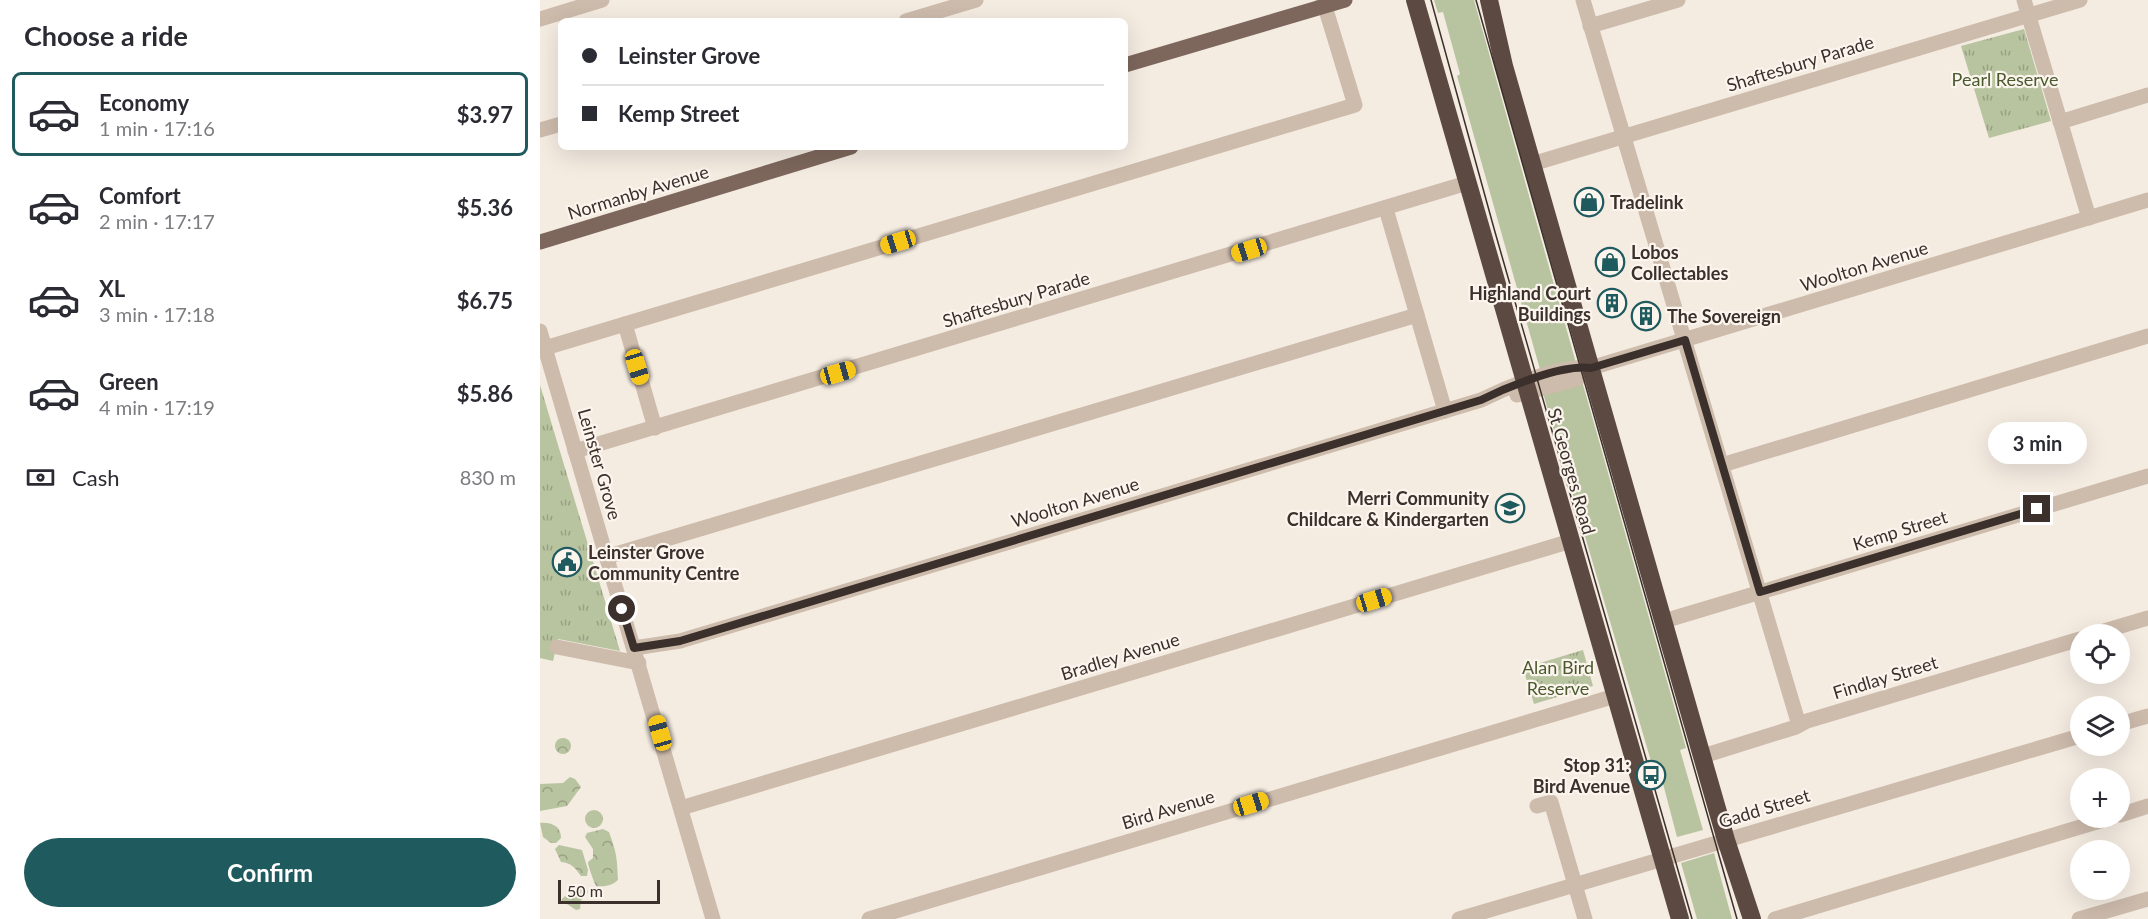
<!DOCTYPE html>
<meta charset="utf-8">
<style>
:root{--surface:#fff;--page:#f7f7f7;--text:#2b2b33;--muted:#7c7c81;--line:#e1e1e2;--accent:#1f5a5e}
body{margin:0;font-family:Lato,sans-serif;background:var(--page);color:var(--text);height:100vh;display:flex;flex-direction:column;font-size:22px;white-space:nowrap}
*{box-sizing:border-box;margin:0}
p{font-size:20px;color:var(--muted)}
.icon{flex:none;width:33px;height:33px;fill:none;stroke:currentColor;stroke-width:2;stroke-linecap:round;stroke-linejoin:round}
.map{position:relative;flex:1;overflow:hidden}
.panel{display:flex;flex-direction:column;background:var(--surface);width:540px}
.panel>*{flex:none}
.hud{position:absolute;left:18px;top:18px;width:570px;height:132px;border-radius:9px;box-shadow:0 6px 24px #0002;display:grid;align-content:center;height:132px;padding:0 24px;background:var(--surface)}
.controls{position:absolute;left:1530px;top:624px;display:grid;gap:12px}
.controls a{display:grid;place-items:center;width:60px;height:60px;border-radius:50%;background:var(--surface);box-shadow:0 6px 24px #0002;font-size:30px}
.scale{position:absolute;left:18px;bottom:15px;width:102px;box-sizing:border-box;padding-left:6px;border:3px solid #3b302b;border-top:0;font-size:16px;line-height:21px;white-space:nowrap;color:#3b302b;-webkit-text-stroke:4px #fbf5ee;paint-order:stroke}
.end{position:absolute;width:27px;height:27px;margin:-14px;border:8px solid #3b302b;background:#fff;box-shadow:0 0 0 3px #fff}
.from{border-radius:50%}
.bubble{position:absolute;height:42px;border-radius:21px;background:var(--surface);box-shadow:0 6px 24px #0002;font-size:20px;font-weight:700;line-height:42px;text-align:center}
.car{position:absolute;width:18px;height:36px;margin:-18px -9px;border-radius:8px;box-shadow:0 0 4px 2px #0007;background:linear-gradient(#f5c518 24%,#345 0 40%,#f5c518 0 76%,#345 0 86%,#f5c518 0)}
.hud b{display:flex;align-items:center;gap:21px;height:57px;font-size:22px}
.hud b+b{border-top:2px solid var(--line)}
.hud i{width:15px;height:15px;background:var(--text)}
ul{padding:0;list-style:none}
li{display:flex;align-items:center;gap:18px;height:84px;margin:0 12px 9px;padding:0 12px;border:3px solid transparent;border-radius:9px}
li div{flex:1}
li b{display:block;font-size:22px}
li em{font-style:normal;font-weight:700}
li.on{border-color:var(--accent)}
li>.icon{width:54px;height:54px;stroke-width:1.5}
h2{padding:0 24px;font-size:27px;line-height:72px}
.pay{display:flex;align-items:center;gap:15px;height:66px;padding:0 24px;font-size:22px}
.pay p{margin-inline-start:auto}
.button{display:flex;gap:12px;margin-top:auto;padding:12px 24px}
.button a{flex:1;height:69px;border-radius:36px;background:var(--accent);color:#fff;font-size:24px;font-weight:700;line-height:69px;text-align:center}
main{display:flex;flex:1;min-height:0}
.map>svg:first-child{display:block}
.grass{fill:#b8c4a0}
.forest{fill:url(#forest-crowns)}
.park{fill:url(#park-tufts)}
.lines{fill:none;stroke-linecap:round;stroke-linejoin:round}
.minor{stroke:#cdbbac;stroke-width:15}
.major{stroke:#7d675c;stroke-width:15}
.highway{stroke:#5c4a42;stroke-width:18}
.tram{stroke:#3b302b;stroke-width:1.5}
.route{stroke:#3b302b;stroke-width:8}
.labels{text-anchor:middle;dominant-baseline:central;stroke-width:4.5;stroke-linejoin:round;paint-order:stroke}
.street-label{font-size:18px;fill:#3b302b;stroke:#fbf5ee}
.park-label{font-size:18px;fill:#4a5a2e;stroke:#fbf5ee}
.poi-label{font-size:18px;font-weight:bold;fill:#3b302b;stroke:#fbf5ee;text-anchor:start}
</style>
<main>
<section class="panel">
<h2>Choose a ride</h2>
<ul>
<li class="on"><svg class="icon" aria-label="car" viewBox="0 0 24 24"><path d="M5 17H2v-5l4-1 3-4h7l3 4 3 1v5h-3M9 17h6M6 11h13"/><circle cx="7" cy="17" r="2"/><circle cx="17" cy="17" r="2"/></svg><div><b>Economy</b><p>1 min · 17:16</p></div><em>$3.97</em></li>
<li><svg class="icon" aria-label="car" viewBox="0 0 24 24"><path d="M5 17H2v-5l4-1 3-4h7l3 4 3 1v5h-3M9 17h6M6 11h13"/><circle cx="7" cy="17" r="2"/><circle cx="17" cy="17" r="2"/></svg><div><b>Comfort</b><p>2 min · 17:17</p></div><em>$5.36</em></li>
<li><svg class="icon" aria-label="car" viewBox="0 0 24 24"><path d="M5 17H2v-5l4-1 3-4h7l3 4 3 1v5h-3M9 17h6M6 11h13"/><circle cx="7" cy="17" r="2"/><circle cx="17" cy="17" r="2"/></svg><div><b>XL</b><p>3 min · 17:18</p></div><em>$6.75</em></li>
<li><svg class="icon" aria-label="car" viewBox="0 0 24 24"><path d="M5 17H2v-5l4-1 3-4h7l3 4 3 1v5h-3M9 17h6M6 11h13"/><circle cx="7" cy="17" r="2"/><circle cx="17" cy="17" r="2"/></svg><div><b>Green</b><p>4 min · 17:19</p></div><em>$5.86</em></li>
</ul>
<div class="pay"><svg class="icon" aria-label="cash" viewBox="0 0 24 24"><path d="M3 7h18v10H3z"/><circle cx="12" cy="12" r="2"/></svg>Cash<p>830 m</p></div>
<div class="button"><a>Confirm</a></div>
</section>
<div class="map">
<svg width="1608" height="919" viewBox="0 0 1608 919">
<defs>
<pattern id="forest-crowns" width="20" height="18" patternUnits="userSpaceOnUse" patternTransform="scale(1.5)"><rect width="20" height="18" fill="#b8c4a0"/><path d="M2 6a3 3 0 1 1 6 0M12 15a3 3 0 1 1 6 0" fill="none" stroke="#97a083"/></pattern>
<pattern id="park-tufts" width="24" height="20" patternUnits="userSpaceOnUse" patternTransform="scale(1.5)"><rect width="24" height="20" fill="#b8c4a0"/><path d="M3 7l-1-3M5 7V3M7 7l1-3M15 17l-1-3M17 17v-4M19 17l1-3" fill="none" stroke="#97a083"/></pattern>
</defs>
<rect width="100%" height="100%" fill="#f4ebe1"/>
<g class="grass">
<polygon points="894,0 934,0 1036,363 1001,373 917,76 920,74 903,12 898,13"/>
<polygon points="1042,381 1146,748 1140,750 1163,830 1137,837 1121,776 1117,767 1113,768 1003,393"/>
<polygon points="1174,853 1192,919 1157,919 1141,863"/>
</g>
<g class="forest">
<circle cx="23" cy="746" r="8"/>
<polygon points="30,777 35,779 41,787 27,806 0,811 0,784 23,783"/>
<circle cx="54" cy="819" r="9"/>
<path d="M 0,823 C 11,822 21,826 21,838 L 16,843 L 11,843 L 3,837 Z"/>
<path d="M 63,829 L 69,832 C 77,854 77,858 78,880 C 72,886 63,887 56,886 C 54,882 48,866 48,862 L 53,858 L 53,849 L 45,837 L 47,833 Z"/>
<path d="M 19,845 L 42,850 L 48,870 L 47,876 L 41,876 C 35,868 32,863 21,862 L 15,849 Z"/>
<polygon points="40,886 45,886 48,892 41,900 40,909 36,910 21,900 27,894 38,892"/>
</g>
<g class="park">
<polygon points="1484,29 1511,121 1449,138 1421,46"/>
<polygon points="0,385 80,651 18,639 13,661 0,658"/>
<polygon points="1043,650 1053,686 994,704 983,668"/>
</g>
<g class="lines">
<g class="minor">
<polyline points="1043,0 1259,725"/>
<polyline points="1484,0 1549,218"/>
<polyline points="0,19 62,0"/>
<polyline points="366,21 436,0"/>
<polyline points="1050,26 1138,0"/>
<polyline points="1520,122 1608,95"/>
<polyline points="0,130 21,124"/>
<polyline points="992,164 1540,0"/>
<polyline points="846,209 877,315"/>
<polyline points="85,324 115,428"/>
<polyline points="0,331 173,919"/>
<polyline points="5,348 815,105 783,0"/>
<polyline points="977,395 1037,379 1051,368 1064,364 1608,200"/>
<polyline points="35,451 927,183"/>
<polyline points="1182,465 1608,336"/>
<polyline points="66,557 877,315 905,411"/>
<polyline points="1124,621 1608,476"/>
<polyline points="1554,634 1608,618"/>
<polyline points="17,647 99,663"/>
<path d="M 94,648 L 140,641 L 941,400 C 967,387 1022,364 1051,368"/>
<polyline points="1580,724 1608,716"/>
<polyline points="1163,756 1256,727 1267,721 1540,639"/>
<polyline points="997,806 1011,802 1045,919"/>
<polyline points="141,808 1031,541"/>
<polyline points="1580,815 1608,806"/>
<polyline points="329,919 1075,696"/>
<polyline points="919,919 1540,736"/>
<polyline points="1235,919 1570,818"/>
<polyline points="1539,919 1608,899"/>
</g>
<g class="major">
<polyline points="585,65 805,0"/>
<polyline points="0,242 311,147"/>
</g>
<g class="highway">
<polyline points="875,0 1140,919"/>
<polyline points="949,0 964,66 1186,840 1212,919"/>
</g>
<g class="tram">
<polyline points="891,0 955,232 1152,919"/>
<polyline points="936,0 1197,919"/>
</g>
</g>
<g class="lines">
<path class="route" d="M 82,609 L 94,648 L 140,641 L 941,400 C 967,387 1022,364 1051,368 L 1145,340 L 1220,592 L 1497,509"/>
</g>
<defs>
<g id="shop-ring" transform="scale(1.5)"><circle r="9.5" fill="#fbf5ee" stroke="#1f5a5e" stroke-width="1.5"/><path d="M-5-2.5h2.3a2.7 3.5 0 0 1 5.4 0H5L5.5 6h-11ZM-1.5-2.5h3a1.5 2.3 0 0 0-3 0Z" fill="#1f5a5e"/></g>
<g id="building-ring" transform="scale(1.5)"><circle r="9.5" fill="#fbf5ee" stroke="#1f5a5e" stroke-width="1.5"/><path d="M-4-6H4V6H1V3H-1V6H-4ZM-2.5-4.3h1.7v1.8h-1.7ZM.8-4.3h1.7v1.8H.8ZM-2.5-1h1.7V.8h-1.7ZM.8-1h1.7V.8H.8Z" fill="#1f5a5e"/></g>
<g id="school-ring" transform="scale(1.5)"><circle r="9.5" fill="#fbf5ee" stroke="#1f5a5e" stroke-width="1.5"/><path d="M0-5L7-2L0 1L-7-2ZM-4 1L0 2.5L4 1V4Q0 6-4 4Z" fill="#1f5a5e"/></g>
<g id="civic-ring" transform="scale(1.5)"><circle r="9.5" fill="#fbf5ee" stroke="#1f5a5e" stroke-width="1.5"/><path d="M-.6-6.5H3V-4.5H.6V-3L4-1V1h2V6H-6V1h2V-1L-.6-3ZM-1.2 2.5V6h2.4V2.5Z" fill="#1f5a5e"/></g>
<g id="bus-ring" transform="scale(1.5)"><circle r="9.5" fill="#fbf5ee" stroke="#1f5a5e" stroke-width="1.5"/><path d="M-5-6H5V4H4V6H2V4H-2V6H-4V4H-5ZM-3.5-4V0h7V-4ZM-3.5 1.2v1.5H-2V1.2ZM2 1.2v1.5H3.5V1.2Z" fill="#1f5a5e"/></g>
</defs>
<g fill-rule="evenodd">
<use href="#shop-ring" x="1049" y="202"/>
<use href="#shop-ring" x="1070" y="262"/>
<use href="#building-ring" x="1072" y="303"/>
<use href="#building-ring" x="1106" y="316"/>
<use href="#school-ring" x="970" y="508"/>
<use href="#civic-ring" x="27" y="562"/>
<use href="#bus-ring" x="1111" y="775"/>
</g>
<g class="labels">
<g class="street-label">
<text transform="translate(1260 63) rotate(-17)">Shaftesbury Parade</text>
<text transform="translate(98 192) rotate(-17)">Normanby Avenue</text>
<text transform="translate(1324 266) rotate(-17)">Woolton Avenue</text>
<text transform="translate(476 299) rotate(-17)">Shaftesbury Parade</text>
<text transform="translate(60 464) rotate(74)">Leinster Grove</text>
<text transform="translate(1032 471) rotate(74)">St Georges Road</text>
<text transform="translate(535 502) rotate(-17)">Woolton Avenue</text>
<text transform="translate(1360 530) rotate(-17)">Kemp Street</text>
<text transform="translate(580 656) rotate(-17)">Bradley Avenue</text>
<text transform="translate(1345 677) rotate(-17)">Findlay Street</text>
<text transform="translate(1224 808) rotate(-17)">Gadd Street</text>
<text transform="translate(628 809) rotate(-17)">Bird Avenue</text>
</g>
<g class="park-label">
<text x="1465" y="79">Pearl Reserve</text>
<text x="1018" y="667">Alan Bird<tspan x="1018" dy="21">Reserve</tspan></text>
</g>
<g class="poi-label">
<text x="1070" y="202">Tradelink</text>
<text x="1091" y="252">Lobos<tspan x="1091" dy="21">Collectables</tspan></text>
<text x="1051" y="293" text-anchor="end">Highland Court<tspan x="1051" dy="21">Buildings</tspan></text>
<text x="1127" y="316">The Sovereign</text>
<text x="949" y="498" text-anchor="end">Merri Community<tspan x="949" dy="21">Childcare &amp; Kindergarten</tspan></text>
<text x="48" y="552">Leinster Grove<tspan x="48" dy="21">Community Centre</tspan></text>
<text x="1090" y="765" text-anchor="end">Stop 31:<tspan x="1090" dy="21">Bird Avenue</tspan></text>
</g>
</g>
</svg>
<div class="controls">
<a><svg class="icon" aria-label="locate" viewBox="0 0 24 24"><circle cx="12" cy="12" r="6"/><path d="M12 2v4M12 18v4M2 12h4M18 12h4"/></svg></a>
<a><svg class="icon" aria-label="layers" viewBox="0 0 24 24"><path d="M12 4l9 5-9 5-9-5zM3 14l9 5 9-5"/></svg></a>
<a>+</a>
<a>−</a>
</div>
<div class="scale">50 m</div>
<i class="end from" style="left:82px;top:609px"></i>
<i class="end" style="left:1497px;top:509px"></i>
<div class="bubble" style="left:1448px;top:422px;width:99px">3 min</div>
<i class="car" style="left:358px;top:242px;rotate:253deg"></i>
<i class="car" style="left:709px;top:250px;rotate:253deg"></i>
<i class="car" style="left:97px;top:367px;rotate:163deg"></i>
<i class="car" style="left:298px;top:373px;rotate:74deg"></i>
<i class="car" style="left:834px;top:600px;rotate:73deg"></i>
<i class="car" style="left:120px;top:733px;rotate:344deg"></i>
<i class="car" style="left:711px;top:804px;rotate:73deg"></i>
<div class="hud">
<b><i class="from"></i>Leinster Grove</b>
<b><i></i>Kemp Street</b>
</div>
</div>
</main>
